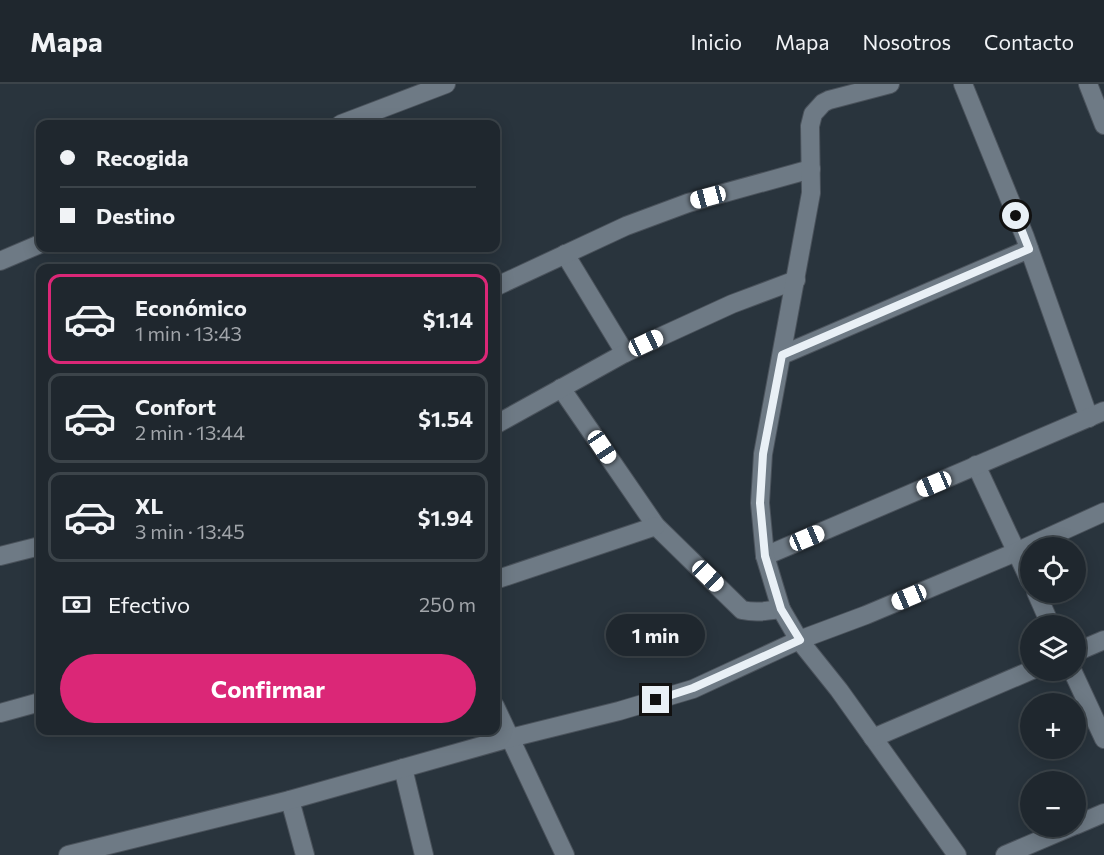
<!DOCTYPE html>
<html lang="es">
<meta charset="utf-8">
<style>
:root{--surface:#1f272e;--page:#272f36;--text:#f1f3f6;--muted:#a1a5aa;--line:#3c444a;--accent:#db2777}
body{margin:0;font-family:Commissioner,sans-serif;background:var(--page);color:var(--text);height:100vh;display:flex;flex-direction:column;font-size:22px;white-space:nowrap}
*{box-sizing:border-box;margin:0}
p{font-size:20px;color:var(--muted)}
.icon{flex:none;width:33px;height:33px;fill:none;stroke:currentColor;stroke-width:2;stroke-linecap:round;stroke-linejoin:round}
.map{position:relative;flex:1;overflow:hidden}
.sheet{position:absolute;left:36px;top:180px;width:464px;height:471px;display:flex;flex-direction:column;background:var(--surface);border-radius:12px;box-shadow:0 3px 15px #0003,0 0 0 2px var(--line)}
.sheet>*{flex:none}
.banner{position:absolute;left:36px;top:36px;width:464px;height:132px;border-radius:12px;box-shadow:0 3px 15px #0003,0 0 0 2px var(--line);display:grid;align-content:center;height:132px;padding:0 24px;background:var(--surface)}
.buttons{position:absolute;left:1020px;top:453px;display:grid;gap:12px}
.buttons a{display:grid;place-items:center;width:66px;height:66px;border-radius:50%;background:var(--surface);box-shadow:0 3px 15px #0003,0 0 0 2px var(--line);font-size:30px}
.end{position:absolute;width:27px;height:27px;margin:-14px;border:8px solid #e9f0f6;background:#111;box-shadow:0 0 0 3px #111}
.from{border-radius:50%}
.bubble{position:absolute;height:42px;border-radius:21px;background:var(--surface);box-shadow:0 3px 15px #0003,0 0 0 2px var(--line);font-size:20px;font-weight:700;line-height:42px;text-align:center}
.car{position:absolute;width:18px;height:36px;margin:-18px -9px;border-radius:8px;box-shadow:0 0 4px 2px #0007;background:linear-gradient(#fff 24%,#345 0 40%,#fff 0 76%,#345 0 86%,#fff 0)}
.banner b{display:flex;align-items:center;gap:21px;height:57px;font-size:22px}
.banner b+b{border-top:2px solid var(--line)}
.banner i{width:15px;height:15px;background:var(--text)}
ul{padding:10px 0 0;list-style:none}
li{display:flex;align-items:center;gap:18px;height:90px;margin:0 12px 9px;padding:0 12px;border:3px solid var(--line);border-radius:12px}
li div{flex:1}
li b{display:block;font-size:22px}
li em{font-style:normal;font-weight:700}
li.selected{border-color:var(--accent)}
li>.icon{width:54px;height:54px;stroke-width:1.5}
.pay{display:flex;align-items:center;gap:15px;height:66px;padding:0 24px;font-size:22px}
.pay p{margin-inline-start:auto}
.cta{display:flex;gap:12px;margin-top:auto;padding:12px 24px}
.cta a{flex:1;height:69px;border-radius:36px;background:var(--accent);color:#fff;font-size:24px;font-weight:700;line-height:69px;text-align:center}
header{display:flex;align-items:center;gap:36px;box-sizing:border-box;height:84px;padding:0 30px;background:var(--surface);border-bottom:2px solid var(--line)}
header strong{font-size:28px}
nav{display:flex;gap:33px;margin-inline-start:auto;font-size:21px}
.map>svg:first-child{display:block}
.lines{fill:none;stroke-linecap:round;stroke-linejoin:round}
.minor-casing{stroke:#4a525b;stroke-width:20}
.minor{stroke:#6e7a85;stroke-width:18}
.route{stroke:#e9f0f6;stroke-width:8}
</style>
<header>
<strong>Mapa</strong>
<nav><a>Inicio</a><a>Mapa</a><a>Nosotros</a><a>Contacto</a></nav>
</header>
<div class="map">
<svg width="1104" height="771" viewBox="0 0 1104 771">
<rect width="100%" height="100%" fill="#29343d"/>
<g class="lines">
<g class="minor-casing">
<g id="minor">
<polyline points="963,0 1025,153 1089,334"/>
<polyline points="1088,0 1104,41"/>
<polyline points="341,40 446,0"/>
<polyline points="565,170 625,269"/>
<polyline points="0,177 40,160"/>
<polyline points="495,203 626,142 688,119 811,85"/>
<polyline points="782,271 1029,165"/>
<path d="M 561,304 L 656,442 L 742,526 C 756,529 767,527 781,525 L 799,556 L 839,606 L 957,771"/>
<polyline points="495,341 625,269 732,220 796,196"/>
<polyline points="976,381 1030,497"/>
<polyline points="0,472 40,462"/>
<polyline points="765,472 1104,327"/>
<polyline points="495,496 656,442"/>
<polyline points="1036,508 1051,542"/>
<polyline points="781,525 765,472 760,419 763,370 811,109 810,42 813,30 823,19 829,16 890,0"/>
<polyline points="1076,568 1104,556"/>
<polyline points="1072,586 1104,655"/>
<polyline points="495,622 565,771"/>
<polyline points="0,629 40,618"/>
<polyline points="873,654 1032,586"/>
<polyline points="403,684 424,771"/>
<polyline points="290,716 305,771"/>
<polyline points="1076,741 1104,729"/>
<polyline points="68,771 290,716 510,654 619,627 693,605 799,556 866,531 1016,468 1104,428"/>
<polyline points="1005,771 1073,742"/>
</g>
</g>
<use href="#minor" class="minor"/>
</g>
<g class="lines">
<polyline class="route" points="656,616 693,604 800,556 781,525 765,472 760,419 763,370 782,271 1029,165 1016,132"/>
</g>
</svg>
<div class="buttons">
<a><svg class="icon" aria-label="locate" viewBox="0 0 24 24"><circle cx="12" cy="12" r="6"/><path d="M12 2v4M12 18v4M2 12h4M18 12h4"/></svg></a>
<a><svg class="icon" aria-label="layers" viewBox="0 0 24 24"><path d="M12 4l9 5-9 5-9-5zM3 14l9 5 9-5"/></svg></a>
<a>+</a>
<a>−</a>
</div>
<i class="end from" style="left:1016px;top:132px"></i>
<i class="end" style="left:656px;top:616px"></i>
<div class="bubble" style="left:606px;top:530px;width:99px">1 min</div>
<i class="car" style="left:708px;top:113px;rotate:255deg"></i>
<i class="car" style="left:646px;top:259px;rotate:65deg"></i>
<i class="car" style="left:602px;top:363px;rotate:146deg"></i>
<i class="car" style="left:934px;top:400px;rotate:247deg"></i>
<i class="car" style="left:807px;top:454px;rotate:67deg"></i>
<i class="car" style="left:708px;top:492px;rotate:134deg"></i>
<i class="car" style="left:909px;top:513px;rotate:247deg"></i>
<div class="banner">
<b><i class="from"></i>Recogida</b>
<b><i></i>Destino</b>
</div>
<section class="sheet">
<ul>
<li class="selected"><svg class="icon" aria-label="car" viewBox="0 0 24 24"><path d="M5 17H2v-5l4-1 3-4h7l3 4 3 1v5h-3M9 17h6M6 11h13"/><circle cx="7" cy="17" r="2"/><circle cx="17" cy="17" r="2"/></svg><div><b>Económico</b><p>1 min · 13:43</p></div><em>$1.14</em></li>
<li><svg class="icon" aria-label="car" viewBox="0 0 24 24"><path d="M5 17H2v-5l4-1 3-4h7l3 4 3 1v5h-3M9 17h6M6 11h13"/><circle cx="7" cy="17" r="2"/><circle cx="17" cy="17" r="2"/></svg><div><b>Confort</b><p>2 min · 13:44</p></div><em>$1.54</em></li>
<li><svg class="icon" aria-label="car" viewBox="0 0 24 24"><path d="M5 17H2v-5l4-1 3-4h7l3 4 3 1v5h-3M9 17h6M6 11h13"/><circle cx="7" cy="17" r="2"/><circle cx="17" cy="17" r="2"/></svg><div><b>XL</b><p>3 min · 13:45</p></div><em>$1.94</em></li>
</ul>
<div class="pay"><svg class="icon" aria-label="cash" viewBox="0 0 24 24"><path d="M3 7h18v10H3z"/><circle cx="12" cy="12" r="2"/></svg>Efectivo<p>250 m</p></div>
<div class="cta"><a>Confirmar</a></div>
</section>
</div>
